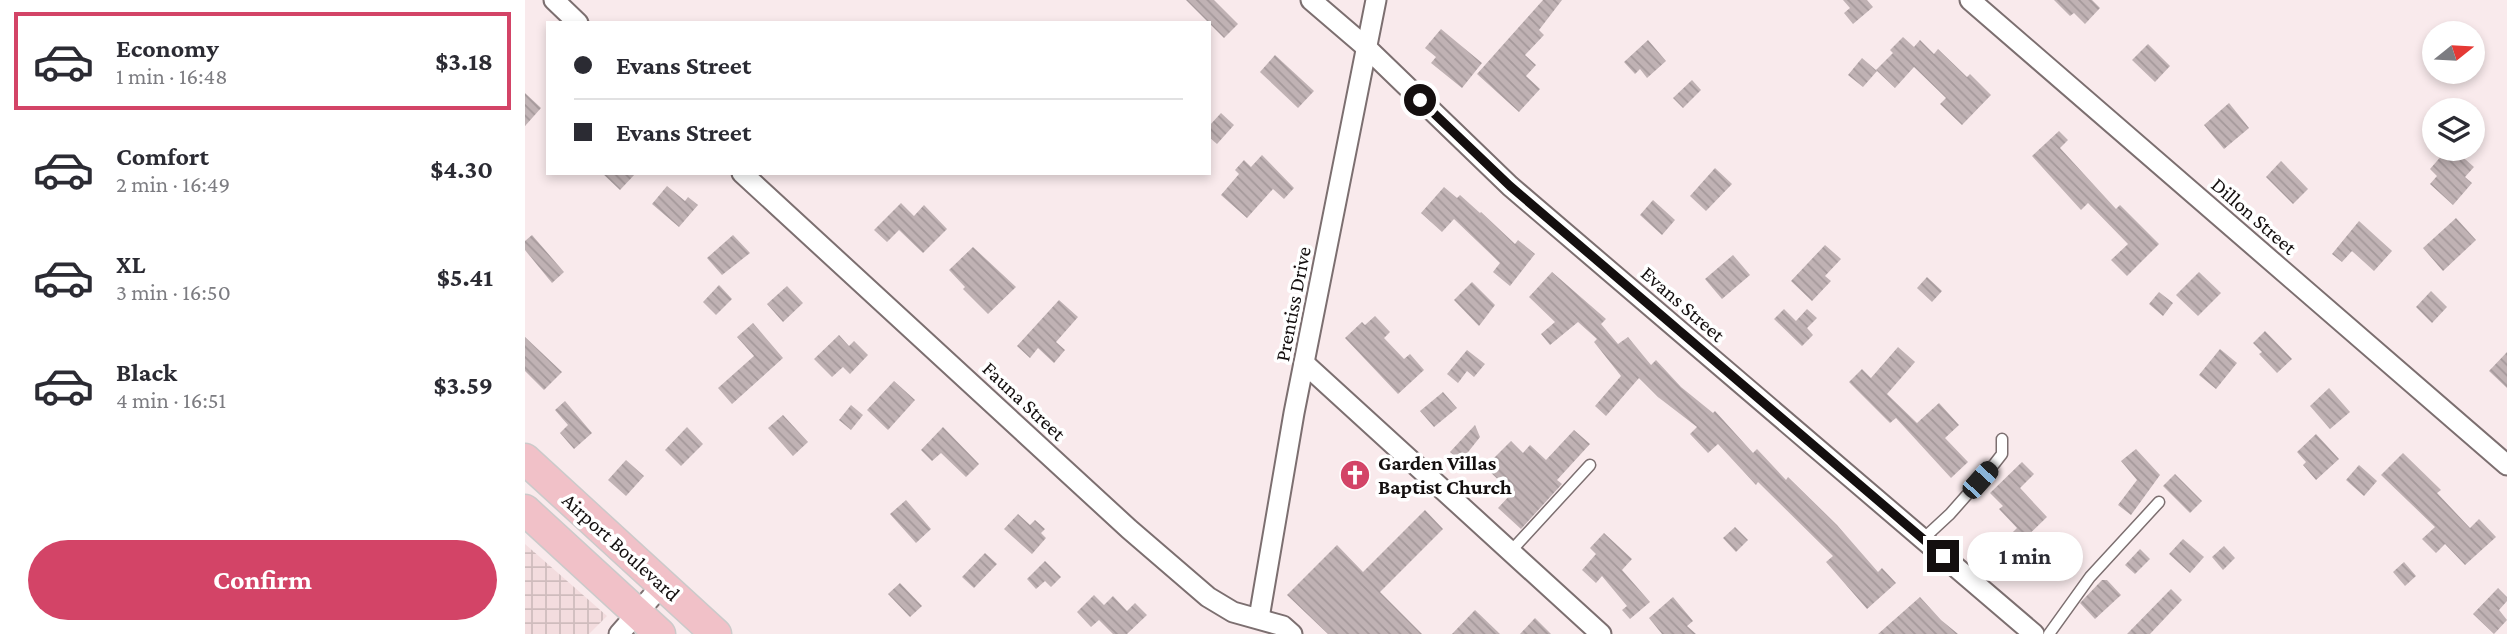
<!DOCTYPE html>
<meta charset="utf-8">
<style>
:root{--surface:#fff;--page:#f7f7f7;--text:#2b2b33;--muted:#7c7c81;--line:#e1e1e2;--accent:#d34467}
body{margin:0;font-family:"Crimson Pro",serif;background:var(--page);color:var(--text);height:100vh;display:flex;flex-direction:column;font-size:26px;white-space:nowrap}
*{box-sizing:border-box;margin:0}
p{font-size:23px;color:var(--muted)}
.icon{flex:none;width:38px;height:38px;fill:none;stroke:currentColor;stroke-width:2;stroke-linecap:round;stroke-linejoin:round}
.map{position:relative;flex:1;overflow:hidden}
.side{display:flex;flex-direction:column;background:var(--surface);width:525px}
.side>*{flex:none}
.top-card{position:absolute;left:21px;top:21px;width:665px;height:154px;border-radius:0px;box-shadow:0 4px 10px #0003;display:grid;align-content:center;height:154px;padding:0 28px;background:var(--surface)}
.needle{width:46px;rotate:72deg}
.fabs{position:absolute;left:1897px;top:21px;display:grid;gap:14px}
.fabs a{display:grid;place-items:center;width:63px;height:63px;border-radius:50%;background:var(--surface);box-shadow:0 4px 10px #0003;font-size:35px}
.end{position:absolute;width:32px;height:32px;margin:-16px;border:9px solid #140f0f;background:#fff;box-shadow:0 0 0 4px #fff}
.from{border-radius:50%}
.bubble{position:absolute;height:49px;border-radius:24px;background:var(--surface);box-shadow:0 4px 10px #0003;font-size:23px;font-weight:700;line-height:49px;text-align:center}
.car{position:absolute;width:21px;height:42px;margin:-21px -10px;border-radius:9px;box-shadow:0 0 5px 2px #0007;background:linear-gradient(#222 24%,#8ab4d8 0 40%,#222 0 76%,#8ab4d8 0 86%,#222 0)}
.top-card b{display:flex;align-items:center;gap:24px;height:66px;font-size:26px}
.top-card b+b{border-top:2px solid var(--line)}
.top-card i{width:18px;height:18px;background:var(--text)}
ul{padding:12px 0 0;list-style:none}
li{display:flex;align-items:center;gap:21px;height:98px;margin:0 14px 10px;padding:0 14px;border:4px solid transparent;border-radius:0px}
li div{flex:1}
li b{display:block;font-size:26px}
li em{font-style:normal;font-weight:700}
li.active{border-color:var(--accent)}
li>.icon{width:63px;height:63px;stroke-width:1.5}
.cta{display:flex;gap:14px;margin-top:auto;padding:14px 28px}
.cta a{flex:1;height:80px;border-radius:42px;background:var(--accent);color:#fff;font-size:28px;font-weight:700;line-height:80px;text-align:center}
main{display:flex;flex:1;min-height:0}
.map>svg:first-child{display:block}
.industrial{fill:url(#industrial-grid)}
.building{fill:url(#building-back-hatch)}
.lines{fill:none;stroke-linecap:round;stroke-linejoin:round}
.lane-casing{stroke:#7c6f70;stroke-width:13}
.street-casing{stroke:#7c6f70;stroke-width:23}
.primary-casing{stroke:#cbcaca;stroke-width:33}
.lane{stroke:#fff;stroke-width:10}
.street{stroke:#fff;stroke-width:19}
.primary{stroke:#f1c1c8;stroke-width:30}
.route{stroke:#140f0f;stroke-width:9}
.labels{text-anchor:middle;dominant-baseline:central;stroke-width:7;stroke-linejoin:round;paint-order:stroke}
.street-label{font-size:21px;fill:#140f0f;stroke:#fff}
.poi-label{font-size:21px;font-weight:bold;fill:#140f0f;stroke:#fff;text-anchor:start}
</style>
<main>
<section class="side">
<ul>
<li class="active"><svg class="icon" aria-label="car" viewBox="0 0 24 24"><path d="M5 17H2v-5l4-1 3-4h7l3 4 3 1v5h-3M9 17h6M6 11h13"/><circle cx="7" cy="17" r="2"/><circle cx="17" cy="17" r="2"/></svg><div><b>Economy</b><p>1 min · 16:48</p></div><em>$3.18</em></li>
<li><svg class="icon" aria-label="car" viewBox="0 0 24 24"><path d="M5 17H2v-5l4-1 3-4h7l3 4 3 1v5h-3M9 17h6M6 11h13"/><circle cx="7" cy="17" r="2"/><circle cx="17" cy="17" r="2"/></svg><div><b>Comfort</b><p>2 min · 16:49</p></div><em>$4.30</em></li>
<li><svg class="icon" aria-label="car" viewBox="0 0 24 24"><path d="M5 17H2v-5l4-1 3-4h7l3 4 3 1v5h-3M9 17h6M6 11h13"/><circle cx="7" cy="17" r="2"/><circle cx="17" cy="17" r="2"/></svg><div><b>XL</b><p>3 min · 16:50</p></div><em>$5.41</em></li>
<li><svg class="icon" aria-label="car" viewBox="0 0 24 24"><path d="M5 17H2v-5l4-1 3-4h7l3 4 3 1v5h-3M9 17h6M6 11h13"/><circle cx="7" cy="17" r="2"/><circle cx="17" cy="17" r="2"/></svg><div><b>Black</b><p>4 min · 16:51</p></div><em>$3.59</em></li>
</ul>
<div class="cta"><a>Confirm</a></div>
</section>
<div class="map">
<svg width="1982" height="634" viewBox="0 0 1982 634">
<defs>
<pattern id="industrial-grid" width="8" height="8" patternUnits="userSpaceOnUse" patternTransform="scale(1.75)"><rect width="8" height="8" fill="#f3dcde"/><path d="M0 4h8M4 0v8" fill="none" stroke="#cfbcbd"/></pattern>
<pattern id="building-back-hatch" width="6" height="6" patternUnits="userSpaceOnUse" patternTransform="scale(1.75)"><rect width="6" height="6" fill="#c0b2b4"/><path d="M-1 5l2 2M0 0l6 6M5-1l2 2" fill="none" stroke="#a4989a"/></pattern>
</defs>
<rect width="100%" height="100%" fill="#f9eaec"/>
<polygon class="industrial" points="0,544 82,616 64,634 0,634"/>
<g class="building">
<polygon points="661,0 689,0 713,24 699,38"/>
<polygon points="1018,0 1037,0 1014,30 1019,35 1000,55 1011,65 1001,76 1015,89 994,112 952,74"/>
<polygon points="1318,0 1342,0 1348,7 1328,24 1319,13 1325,8"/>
<polygon points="1529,0 1567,0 1575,8 1560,24 1549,13 1545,16"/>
<polygon points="916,29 957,63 937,88 906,63 911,57 900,48"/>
<polygon points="1378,37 1389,47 1395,40 1409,54 1413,49 1442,77 1445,74 1466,95 1437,125 1415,104 1421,98 1389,67 1370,88 1351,70 1368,53 1365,50"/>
<polygon points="1123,40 1141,61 1122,78 1115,69 1110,74 1099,62"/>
<polygon points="1623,44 1645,66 1630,82 1607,60"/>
<polygon points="750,55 789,91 773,108 735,72"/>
<polygon points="1337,58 1352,71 1338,87 1323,75"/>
<polygon points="1167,80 1176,90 1158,108 1148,98"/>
<polygon points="0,93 16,108 0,126"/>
<polygon points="1704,103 1724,128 1699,149 1679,125"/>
<polygon points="696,113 709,125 692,144 684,137 684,126"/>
<polygon points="1534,131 1543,140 1535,148 1591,209 1595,205 1634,244 1602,276 1586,260 1603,244 1563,203 1556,210 1507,156"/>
<polygon points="1932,152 1949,167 1940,177 1947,183 1928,205 1905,184 1912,176 1905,169 1918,154 1925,160"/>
<polygon points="737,155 769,188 759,199 748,189 722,218 696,195 714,174 710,170 719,160 726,167"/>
<polygon points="1756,161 1783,189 1768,204 1741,177"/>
<polygon points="1190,168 1207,184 1181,211 1165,196"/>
<polygon points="77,173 111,173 95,190"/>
<polygon points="142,186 160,201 163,197 173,205 154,227 127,204"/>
<polygon points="919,187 932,198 935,195 955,213 956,212 990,244 993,240 1010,254 985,286 968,272 975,263 929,219 917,232 896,213"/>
<polygon points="1128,200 1150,220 1137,235 1115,215"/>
<polygon points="376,203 389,216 399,205 422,229 398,253 374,230 362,242 349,230"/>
<polygon points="1931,218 1951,240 1918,271 1898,248"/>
<polygon points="1834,221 1867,251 1849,271 1827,251 1817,262 1807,254"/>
<polygon points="7,235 39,272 27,283 0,250 0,241"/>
<polygon points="208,235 225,253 197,275 182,258"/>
<polygon points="1300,245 1316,259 1300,276 1306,281 1287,301 1266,281"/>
<polygon points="448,247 491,287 463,314 438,289 440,287 424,270"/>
<polygon points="1208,255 1225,275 1197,299 1180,279"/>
<polygon points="1027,272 1081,319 1076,324 1093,344 1103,337 1126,365 1131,360 1156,387 1188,413 1190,411 1228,453 1232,449 1261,480 1263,477 1312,525 1353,572 1357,568 1371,583 1342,609 1301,562 1308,556 1233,482 1231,485 1193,444 1183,453 1165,434 1172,427 1133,397 1114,378 1081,416 1070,406 1096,376 1069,342 1072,339 1053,322 1025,345 1016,334 1030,322 1004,297"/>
<polygon points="1674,272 1696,293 1673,316 1651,295"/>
<polygon points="1402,277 1417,291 1407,302 1392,288"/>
<polygon points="947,282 970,305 954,326 929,300"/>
<polygon points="194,285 207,299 191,315 178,302"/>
<polygon points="262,286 278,303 258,322 242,304"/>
<polygon points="1906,291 1922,307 1907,323 1891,307"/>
<polygon points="1634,292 1648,303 1638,316 1624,304"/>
<polygon points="534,300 553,317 531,342 540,350 529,363 513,348 505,358 492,346"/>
<polygon points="1259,309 1271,321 1282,309 1292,318 1282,328 1288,335 1277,346 1249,319"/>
<polygon points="850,316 865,332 859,338 879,359 885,354 899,370 873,394 820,338 837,322 840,325"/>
<polygon points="228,323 258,358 207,404 193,388 229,356 212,337"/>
<polygon points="1740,331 1767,359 1752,373 1734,354 1737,352 1728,343"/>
<polygon points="314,335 324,346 329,341 343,355 325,374 318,367 307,377 289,359"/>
<polygon points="0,337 37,372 19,390 0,371"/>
<polygon points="1373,347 1390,362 1362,394 1392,423 1414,403 1434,425 1420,438 1443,462 1426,478 1371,418 1365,423 1324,382 1337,369 1346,378"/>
<polygon points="1695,349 1712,363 1691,389 1674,375"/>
<polygon points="942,350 960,364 949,377 942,371 933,383 922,374"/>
<polygon points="1982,352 1982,388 1964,371"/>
<polygon points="369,381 390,400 363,430 342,410"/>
<polygon points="1804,388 1825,412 1805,429 1785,406"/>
<polygon points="918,392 932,408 909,427 895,411"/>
<polygon points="40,401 67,433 49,449 35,433 43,425 30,410"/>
<polygon points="326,405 338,415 326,430 314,420"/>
<polygon points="258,415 283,442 268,456 243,428"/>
<polygon points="950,425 955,437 936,461 925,452"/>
<polygon points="162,427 178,444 156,466 140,450"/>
<polygon points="418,427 454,464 441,477 416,453 407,461 396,450"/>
<polygon points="1049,430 1065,444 1032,480 1037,484 996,529 973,508 987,493 960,467 986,441 998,453 1005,445 1021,460"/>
<polygon points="1791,434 1814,459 1791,480 1778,465 1781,462 1772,452"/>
<polygon points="1611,449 1635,475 1606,515 1593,505 1612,480 1596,461"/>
<polygon points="1878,453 1916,490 1912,493 1945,528 1954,519 1971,537 1940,565 1920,544 1911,553 1897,539 1910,527 1856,475"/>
<polygon points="101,460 119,476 101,496 83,480"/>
<polygon points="1497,462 1509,474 1495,488 1522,517 1497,541 1488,532 1492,528 1474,509 1478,506 1465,493"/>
<polygon points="1834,465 1852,481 1839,496 1821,480"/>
<polygon points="1650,474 1677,501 1665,513 1638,486"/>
<polygon points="381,500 406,529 391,543 365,514"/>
<polygon points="900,510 918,529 855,592 897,634 803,634 762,595 812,545 838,572"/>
<polygon points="493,514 505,525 510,520 520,529 516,533 521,538 507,554 479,529"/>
<polygon points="1210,527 1223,540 1211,552 1198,538"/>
<polygon points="1079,533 1107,559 1097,570 1125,602 1105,619 1097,610 1102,606 1077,576 1071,583 1057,570 1071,554 1065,548"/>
<polygon points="1658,539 1679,557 1665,573 1644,554"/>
<polygon points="1699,546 1710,558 1698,570 1687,557"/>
<polygon points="1615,549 1625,559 1610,574 1600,565"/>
<polygon points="460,553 472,564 449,588 437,577"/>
<polygon points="520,561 536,577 526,587 520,581 511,589 502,579"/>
<polygon points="1879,562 1891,576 1880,586 1868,572"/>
<polygon points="1577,580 1582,580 1596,595 1570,619 1555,603"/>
<polygon points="375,583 397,606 385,617 363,594"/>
<polygon points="1973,588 1982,597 1982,601 1974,610 1982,620 1969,634 1948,614"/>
<polygon points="1646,589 1657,600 1625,634 1602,634"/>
<polygon points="569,595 579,605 588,596 602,611 610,603 622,615 602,634 588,634 574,620 566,627 552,612"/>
<polygon points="1148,597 1168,621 1162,626 1171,634 1137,634 1124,618"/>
<polygon points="1395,597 1416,620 1433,634 1353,634"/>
<polygon points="950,610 975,634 927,634"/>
<polygon points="1010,618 1026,634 995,634"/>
</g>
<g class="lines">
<g class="lane-casing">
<g id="lane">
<polyline points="1398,539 1425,514 1470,463 1477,454 1477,439"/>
<polyline points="986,551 1065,465"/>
<polyline points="1524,634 1565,577 1634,502"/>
</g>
</g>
<g class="street-casing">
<g id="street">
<polyline points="29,0 53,23"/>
<polyline points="786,0 842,48 985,186 1509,634"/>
<polyline points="1445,0 1982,465"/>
<polyline points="217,173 604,529 683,597 708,612 758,626 767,634"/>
<polyline points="779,363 1076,634"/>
<polyline points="734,618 769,413 851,0"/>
<polyline points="94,634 137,585"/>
</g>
</g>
<g class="primary-casing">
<g id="primary">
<polyline points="0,459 191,634"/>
<polyline points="0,510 135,634"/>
</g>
</g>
<use href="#lane" class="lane"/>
<use href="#street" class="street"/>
<use href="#primary" class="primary"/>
</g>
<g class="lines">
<polyline class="route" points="895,100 985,186 1418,556"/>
</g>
<defs>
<g id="church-disc" transform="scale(1.575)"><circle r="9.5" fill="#d34467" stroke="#fff"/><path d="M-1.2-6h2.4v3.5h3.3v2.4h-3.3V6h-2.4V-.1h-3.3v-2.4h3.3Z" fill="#fff"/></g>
</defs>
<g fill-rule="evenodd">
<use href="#church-disc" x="830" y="475"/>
</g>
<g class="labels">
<g class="street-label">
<text transform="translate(1729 216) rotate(41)">Dillon Street</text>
<text transform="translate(768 304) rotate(-79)">Prentiss Drive</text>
<text transform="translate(1158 304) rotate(41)">Evans Street</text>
<text transform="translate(499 401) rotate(43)">Fauna Street</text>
<text transform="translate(96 547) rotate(42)">Airport Boulevard</text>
</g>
<g class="poi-label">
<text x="853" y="463">Garden Villas<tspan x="853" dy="24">Baptist Church</tspan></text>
</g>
</g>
</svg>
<div class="fabs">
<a><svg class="needle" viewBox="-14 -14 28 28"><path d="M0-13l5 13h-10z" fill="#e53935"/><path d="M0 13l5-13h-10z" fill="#7c7c81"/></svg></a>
<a><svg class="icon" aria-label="layers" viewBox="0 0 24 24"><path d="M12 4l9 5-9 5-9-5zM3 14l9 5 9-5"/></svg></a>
</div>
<i class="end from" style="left:895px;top:100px"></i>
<i class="end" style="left:1418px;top:556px"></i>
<div class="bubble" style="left:1442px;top:532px;width:116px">1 min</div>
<i class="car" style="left:1455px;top:480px;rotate:42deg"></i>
<div class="top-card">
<b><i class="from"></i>Evans Street</b>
<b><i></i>Evans Street</b>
</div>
</div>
</main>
